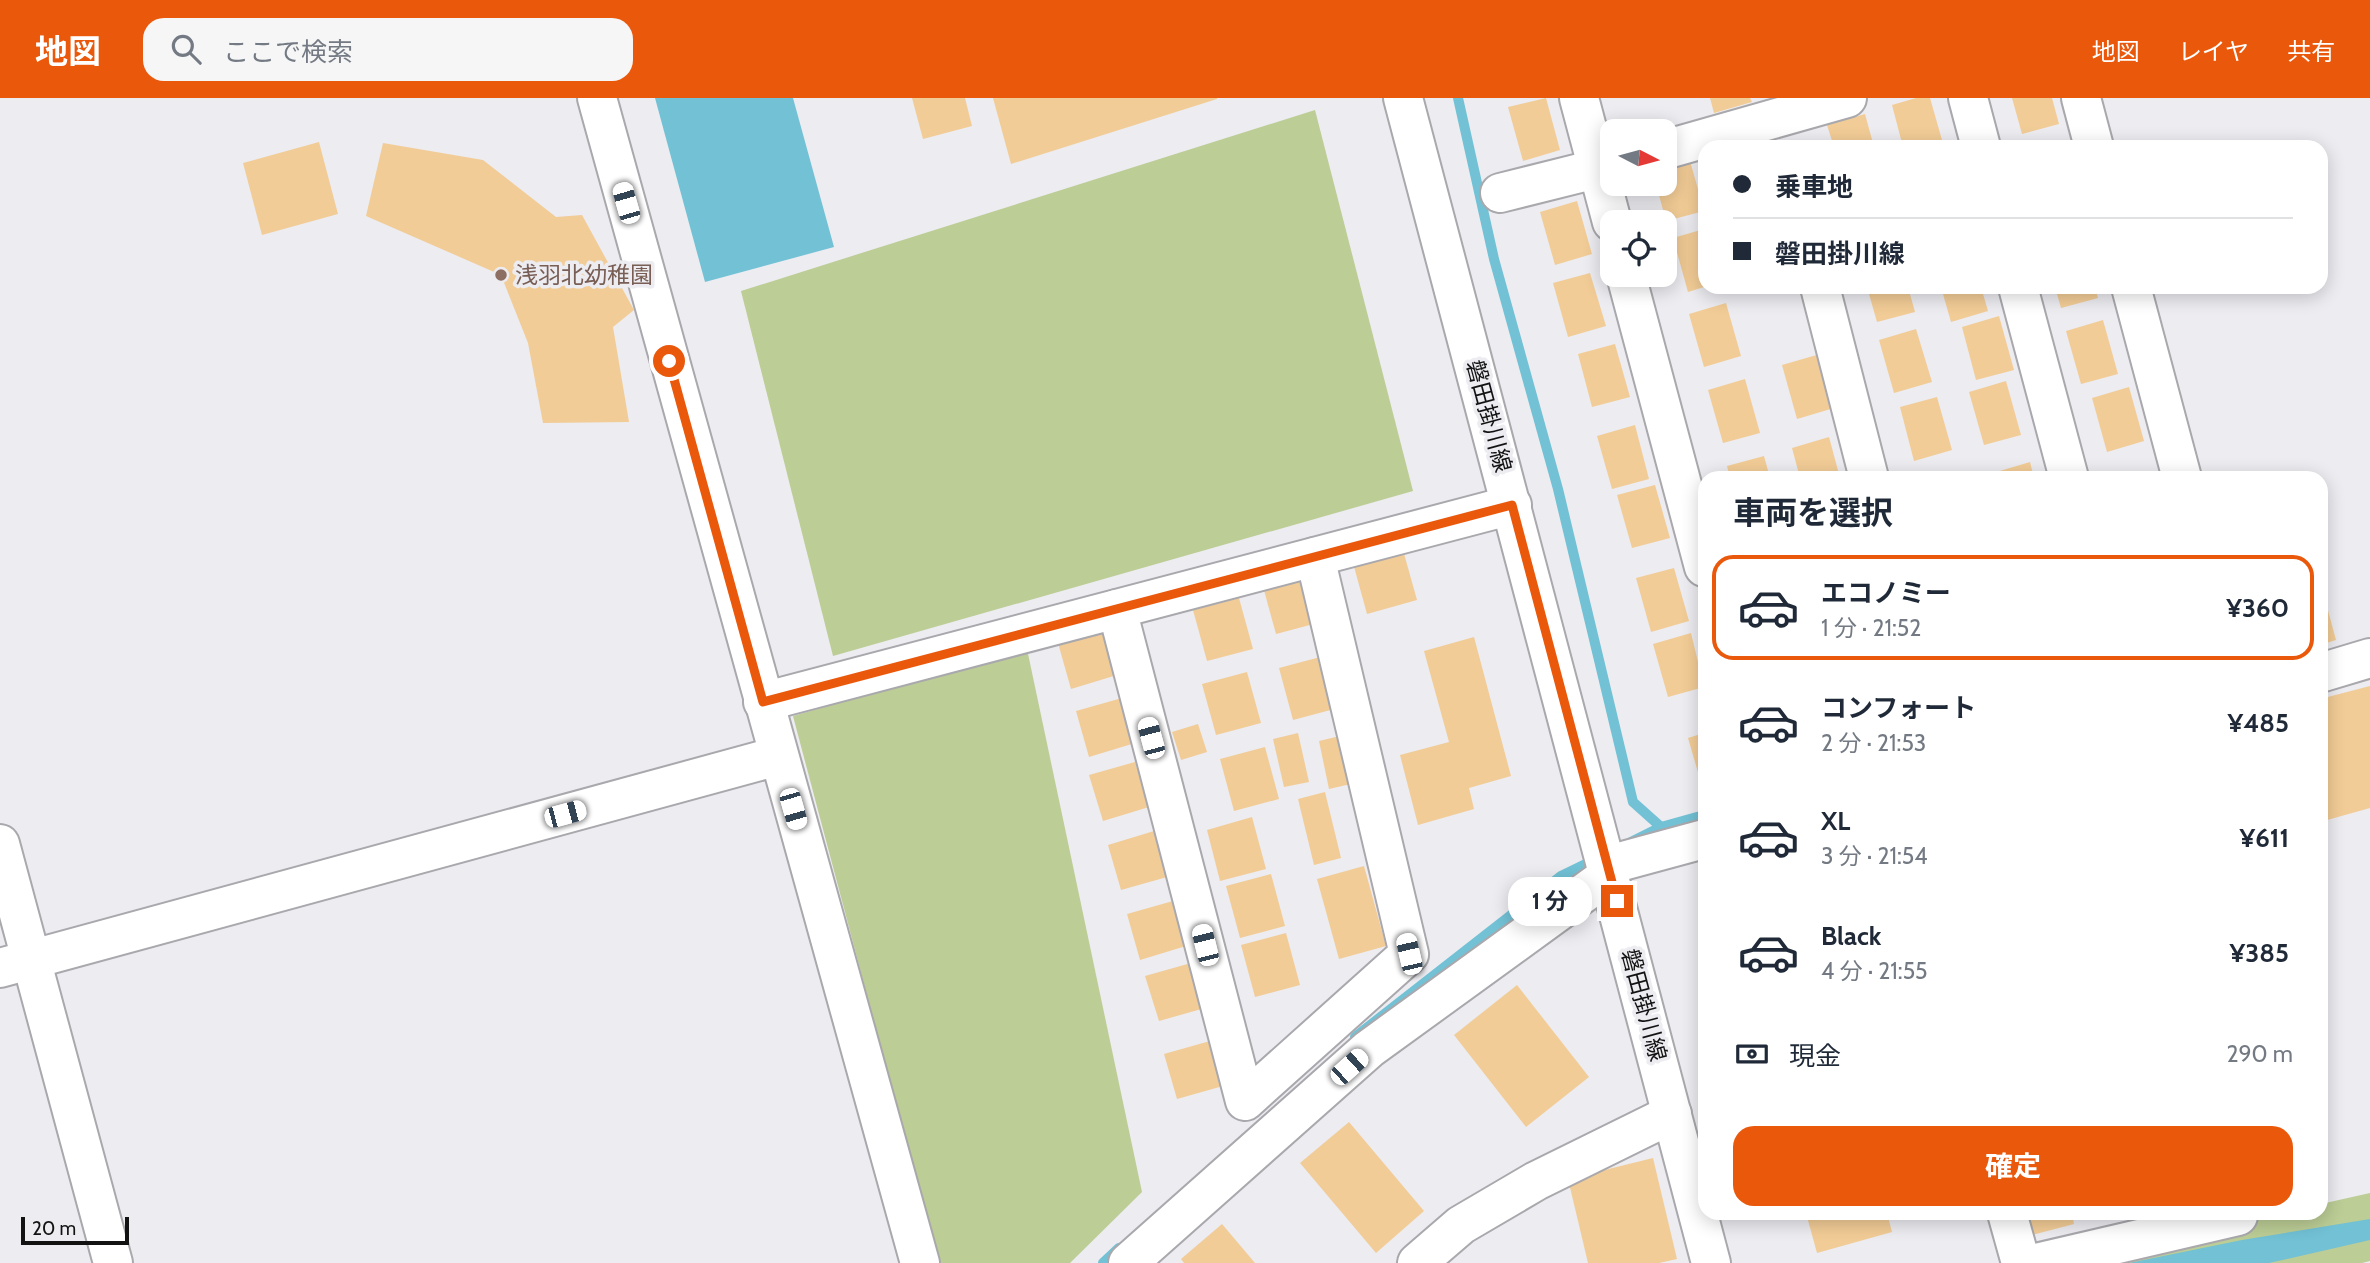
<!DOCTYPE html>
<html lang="ja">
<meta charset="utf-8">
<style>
:root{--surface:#fff;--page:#f6f6f7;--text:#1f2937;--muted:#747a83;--line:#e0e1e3;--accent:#ea580c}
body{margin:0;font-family:Cabin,"Noto Sans JP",sans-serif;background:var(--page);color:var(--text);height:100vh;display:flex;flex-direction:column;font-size:26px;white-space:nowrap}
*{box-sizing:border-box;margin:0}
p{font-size:23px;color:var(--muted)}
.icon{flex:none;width:38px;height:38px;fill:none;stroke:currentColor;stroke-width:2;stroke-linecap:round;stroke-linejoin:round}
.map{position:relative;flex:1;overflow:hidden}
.sheet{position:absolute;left:1698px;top:373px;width:630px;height:749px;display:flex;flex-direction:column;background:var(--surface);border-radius:21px;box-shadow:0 4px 18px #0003}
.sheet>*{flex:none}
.banner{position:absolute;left:1698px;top:42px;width:630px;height:154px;border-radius:21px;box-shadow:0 4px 18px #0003;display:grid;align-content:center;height:154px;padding:0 35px;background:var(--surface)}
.needle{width:46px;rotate:96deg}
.controls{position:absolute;left:1600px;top:21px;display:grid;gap:14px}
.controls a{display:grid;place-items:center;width:77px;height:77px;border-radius:14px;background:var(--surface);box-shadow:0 4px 18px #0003;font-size:35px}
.scale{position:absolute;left:21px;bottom:18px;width:108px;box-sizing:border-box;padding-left:7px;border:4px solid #121213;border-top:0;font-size:19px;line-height:24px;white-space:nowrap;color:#121213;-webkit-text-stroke:5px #ececf1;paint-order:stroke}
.end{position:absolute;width:32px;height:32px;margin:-16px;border:9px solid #ea580c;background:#fff;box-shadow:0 0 0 4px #fff}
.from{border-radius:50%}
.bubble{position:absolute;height:49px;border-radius:21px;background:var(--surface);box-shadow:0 4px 18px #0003;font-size:23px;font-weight:700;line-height:49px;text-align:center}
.car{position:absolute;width:21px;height:42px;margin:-21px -10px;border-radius:9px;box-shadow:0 0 5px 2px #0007;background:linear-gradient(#fff 24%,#345 0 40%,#fff 0 76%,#345 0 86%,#fff 0)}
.banner b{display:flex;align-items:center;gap:24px;height:66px;font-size:26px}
.banner b+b{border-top:2px solid var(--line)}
.banner i{width:18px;height:18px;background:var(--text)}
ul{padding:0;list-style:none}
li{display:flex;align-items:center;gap:21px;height:105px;margin:0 14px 10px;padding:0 21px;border:4px solid transparent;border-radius:21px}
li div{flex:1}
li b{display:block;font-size:26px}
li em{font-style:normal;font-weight:700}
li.active{border-color:var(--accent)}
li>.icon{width:63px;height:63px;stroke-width:1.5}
h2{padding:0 35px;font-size:32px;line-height:84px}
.pay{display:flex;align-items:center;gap:18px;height:77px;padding:0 35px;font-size:26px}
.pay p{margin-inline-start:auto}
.action{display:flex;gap:14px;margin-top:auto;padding:14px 35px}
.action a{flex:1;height:80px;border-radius:21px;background:var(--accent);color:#fff;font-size:28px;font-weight:700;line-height:80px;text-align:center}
header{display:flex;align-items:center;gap:42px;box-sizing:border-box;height:98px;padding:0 35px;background:var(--accent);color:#fff}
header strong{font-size:33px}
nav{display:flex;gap:38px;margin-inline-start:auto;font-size:24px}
.search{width:490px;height:63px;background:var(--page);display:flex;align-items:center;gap:18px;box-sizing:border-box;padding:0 24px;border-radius:21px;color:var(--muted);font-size:26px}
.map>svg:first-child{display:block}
.green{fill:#bccd95}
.water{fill:#72c1d5}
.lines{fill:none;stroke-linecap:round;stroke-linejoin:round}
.stream{stroke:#72c1d5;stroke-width:10}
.building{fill:#f2cc96}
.minor-casing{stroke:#a9a8ad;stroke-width:42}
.major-casing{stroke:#a9a8ad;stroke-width:42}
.minor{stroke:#fff;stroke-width:38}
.major{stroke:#fff;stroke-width:38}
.route{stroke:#ea580c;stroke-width:9}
.education-dot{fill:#8d6e63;stroke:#ececf1;stroke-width:2.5}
.labels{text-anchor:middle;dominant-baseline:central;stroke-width:7;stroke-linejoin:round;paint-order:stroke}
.education-label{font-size:23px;fill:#785e54;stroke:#ececf1;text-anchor:start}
.street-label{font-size:23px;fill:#121213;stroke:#ececf1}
</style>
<header>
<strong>地図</strong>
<div class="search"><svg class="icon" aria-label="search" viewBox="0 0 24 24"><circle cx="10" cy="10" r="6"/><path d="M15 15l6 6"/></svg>ここで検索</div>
<nav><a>地図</a><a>レイヤ</a><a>共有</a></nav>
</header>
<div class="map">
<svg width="2370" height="1165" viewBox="0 0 2370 1165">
<rect width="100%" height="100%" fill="#ececf1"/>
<g class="green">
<polygon points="1315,12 1413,393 833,558 741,193"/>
<polygon points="1027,551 1142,1094 1070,1165 938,1165 793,618"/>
<polygon points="2370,1095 2370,1163 2362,1165 2057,1165 2281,1115 2320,1115 2321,1106"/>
</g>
<g class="water">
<polygon points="655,0 793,0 834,149 705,184"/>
<polygon points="2370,1121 2370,1142 2269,1165 2129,1165 2242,1142"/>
</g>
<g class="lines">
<g class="stream">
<polyline points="1458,0 1494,161 1558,391 1633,704 1661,729"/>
<polyline points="1631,744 1661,729 1704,717"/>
<polyline points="1355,939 1561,778 1598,760"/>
<polyline points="1103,1165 1119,1150"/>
</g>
</g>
<g class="building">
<polygon points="912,0 965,0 972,28 923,41"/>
<polygon points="993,0 1217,0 1217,1 1011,66"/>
<polygon points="1546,0 1560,52 1523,63 1508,9"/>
<polygon points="1710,0 1750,0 1752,4 1714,15"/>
<polygon points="1916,0 1930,0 1944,49 1903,49 1892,7"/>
<polygon points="2012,0 2052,0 2059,26 2022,36"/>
<polygon points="1865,16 1874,49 1834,49 1827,27"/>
<polygon points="319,44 338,116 262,137 243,65"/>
<polygon points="383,45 483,62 556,119 582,117 634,212 613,229 629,324 543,325 528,245 501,177 366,118"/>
<polygon points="1689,59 1704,113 1666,123 1656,86 1664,86 1664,66"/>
<polygon points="1577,103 1592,156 1555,167 1540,114"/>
<polygon points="1704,131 1704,189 1688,194 1673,140"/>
<polygon points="1590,175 1606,228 1568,239 1553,185"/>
<polygon points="1867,189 1908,189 1915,214 1877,224"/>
<polygon points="1941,189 1981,189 1988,213 1951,224"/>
<polygon points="2055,189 2095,189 2098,200 2061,210"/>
<polygon points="1726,205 1741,258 1704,269 1689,216"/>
<polygon points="1999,218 2014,272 1976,282 1962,229"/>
<polygon points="2103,222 2118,276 2081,286 2066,233"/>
<polygon points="1916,231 1932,284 1894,295 1879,242"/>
<polygon points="1615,246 1630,299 1592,309 1578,256"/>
<polygon points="1820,256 1834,310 1797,321 1782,267"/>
<polygon points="1745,281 1760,335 1723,345 1708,292"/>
<polygon points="2006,283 2021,337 1984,347 1969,294"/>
<polygon points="2129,289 2144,343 2107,354 2092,300"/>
<polygon points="1937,299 1952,352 1914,363 1900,309"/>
<polygon points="1635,327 1649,381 1612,391 1597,338"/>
<polygon points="1829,339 1840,380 1800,380 1792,350"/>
<polygon points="1764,358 1770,380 1730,380 1727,368"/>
<polygon points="2030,364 2034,380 1994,380 1993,375"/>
<polygon points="1655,387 1670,440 1632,450 1617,397"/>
<polygon points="1403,452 1417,502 1367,516 1353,465"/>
<polygon points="1674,470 1689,523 1651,534 1636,480"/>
<polygon points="1307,472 1321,524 1276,536 1262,485"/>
<polygon points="2320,483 2336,542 2320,547"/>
<polygon points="1239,500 1253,551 1207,563 1193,512"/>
<polygon points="1104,532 1117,577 1071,591 1058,545"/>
<polygon points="1691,535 1704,589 1668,599 1653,546"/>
<polygon points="1474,539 1511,678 1469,690 1474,711 1418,727 1400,657 1449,644 1424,553"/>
<polygon points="1324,558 1338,610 1293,622 1279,570"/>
<polygon points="1247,574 1261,625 1216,637 1202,586"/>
<polygon points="2370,588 2370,710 2320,724 2320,601"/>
<polygon points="1122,600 1135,645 1089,659 1076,613"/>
<polygon points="1198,626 1207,654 1181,662 1172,634"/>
<polygon points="1298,635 1309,684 1284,689 1273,641"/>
<polygon points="1704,635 1704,695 1688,640"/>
<polygon points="1344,637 1355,685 1329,691 1319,643"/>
<polygon points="1265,649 1279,701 1234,713 1220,661"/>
<polygon points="1135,664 1149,709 1103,723 1089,677"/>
<polygon points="1325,694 1341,760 1314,767 1298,701"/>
<polygon points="1252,719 1266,771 1220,783 1207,732"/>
<polygon points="1154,733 1167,779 1121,792 1108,747"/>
<polygon points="1364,768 1386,848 1339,861 1317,781"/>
<polygon points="1271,776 1285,828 1240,840 1226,788"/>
<polygon points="1173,803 1186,848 1140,862 1127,816"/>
<polygon points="1286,835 1300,887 1255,899 1241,847"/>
<polygon points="1191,865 1205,910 1159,923 1145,878"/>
<polygon points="1517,887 1589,979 1526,1029 1454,937"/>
<polygon points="1210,943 1223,988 1177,1001 1164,956"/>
<polygon points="1349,1024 1424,1113 1376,1155 1300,1065"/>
<polygon points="1653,1060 1677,1161 1659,1165 1588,1165 1568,1081"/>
<polygon points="1806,1115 1887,1115 1892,1134 1817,1155"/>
<polygon points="2027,1115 2072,1115 2074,1126 2032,1137"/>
<polygon points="1222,1126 1255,1165 1184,1165 1181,1161"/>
</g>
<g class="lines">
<g class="minor-casing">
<g id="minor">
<polyline points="597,0 920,1165"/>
<polyline points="1579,0 1612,124"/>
<polyline points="1968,0 1981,49"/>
<polyline points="2081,0 2094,49"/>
<polyline points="1664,52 1847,0"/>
<polyline points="1500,95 1612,67"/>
<polyline points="1626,177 1704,469"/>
<polyline points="1820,189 1869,380"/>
<polyline points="2018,189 2069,380"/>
<polyline points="2131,189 2182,380"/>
<polyline points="1117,511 1245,1003 1409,856 1315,459"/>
<polyline points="2320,575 2370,560"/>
<polyline points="763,604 1512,407"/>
<polyline points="0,746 113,1165"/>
<polyline points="1608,767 1704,741"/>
<polyline points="0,870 778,658"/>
<polyline points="2007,1115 2021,1165"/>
<polyline points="1128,1165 1369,951 1610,776"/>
<polyline points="1417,1165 1461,1127 1536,1083 1672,1016"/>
<polyline points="2036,1165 2238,1118 2238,1115"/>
</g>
</g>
<g class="major-casing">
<polyline id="major" points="1403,0 1711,1165"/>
</g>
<use href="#minor" class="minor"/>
<use href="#major" class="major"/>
</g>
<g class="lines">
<polyline class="route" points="669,263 763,604 1512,407 1617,803"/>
</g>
<circle class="education-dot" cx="501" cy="177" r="7"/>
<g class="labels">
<g class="education-label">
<text x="515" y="177">浅羽北幼稚園</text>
</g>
<g class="street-label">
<text transform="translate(1489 318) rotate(75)">磐田掛川線</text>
<text transform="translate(1644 907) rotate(75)">磐田掛川線</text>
</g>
</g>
</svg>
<div class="controls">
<a><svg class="needle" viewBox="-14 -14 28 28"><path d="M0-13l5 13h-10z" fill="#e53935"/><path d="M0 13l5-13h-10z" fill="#747a83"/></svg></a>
<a><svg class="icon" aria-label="locate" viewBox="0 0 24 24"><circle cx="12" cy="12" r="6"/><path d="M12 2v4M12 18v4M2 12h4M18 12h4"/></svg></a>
</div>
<div class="scale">20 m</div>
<i class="end from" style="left:669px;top:263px"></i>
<i class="end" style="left:1617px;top:803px"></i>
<div class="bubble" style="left:1508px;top:779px;width:84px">1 分</div>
<i class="car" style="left:626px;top:105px;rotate:344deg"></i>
<i class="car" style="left:1151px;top:640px;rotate:345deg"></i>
<i class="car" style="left:793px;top:711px;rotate:164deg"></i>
<i class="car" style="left:565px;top:716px;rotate:75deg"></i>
<i class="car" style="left:1205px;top:847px;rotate:346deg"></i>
<i class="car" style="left:1409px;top:856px;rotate:347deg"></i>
<i class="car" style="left:1349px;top:969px;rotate:48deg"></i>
<div class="banner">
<b><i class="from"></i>乗車地</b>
<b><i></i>磐田掛川線</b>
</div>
<section class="sheet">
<h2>車両を選択</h2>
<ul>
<li class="active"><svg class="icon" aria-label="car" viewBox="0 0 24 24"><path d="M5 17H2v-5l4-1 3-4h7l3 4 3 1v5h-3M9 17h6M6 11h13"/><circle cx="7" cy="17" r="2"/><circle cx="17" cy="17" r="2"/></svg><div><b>エコノミー</b><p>1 分 · 21:52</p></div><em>¥360</em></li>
<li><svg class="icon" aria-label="car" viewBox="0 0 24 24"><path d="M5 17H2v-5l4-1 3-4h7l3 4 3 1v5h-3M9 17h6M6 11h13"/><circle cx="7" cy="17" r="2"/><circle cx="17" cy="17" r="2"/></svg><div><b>コンフォート</b><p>2 分 · 21:53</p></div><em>¥485</em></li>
<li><svg class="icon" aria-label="car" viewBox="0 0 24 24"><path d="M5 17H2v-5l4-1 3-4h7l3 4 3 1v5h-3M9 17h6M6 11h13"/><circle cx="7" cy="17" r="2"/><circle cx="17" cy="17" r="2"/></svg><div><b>XL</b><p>3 分 · 21:54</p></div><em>¥611</em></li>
<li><svg class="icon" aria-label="car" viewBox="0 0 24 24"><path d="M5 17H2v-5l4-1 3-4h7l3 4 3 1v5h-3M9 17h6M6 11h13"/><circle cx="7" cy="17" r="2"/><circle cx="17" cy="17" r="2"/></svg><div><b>Black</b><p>4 分 · 21:55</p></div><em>¥385</em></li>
</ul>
<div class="pay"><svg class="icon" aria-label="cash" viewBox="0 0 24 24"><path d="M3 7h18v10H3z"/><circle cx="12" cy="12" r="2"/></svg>現金<p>290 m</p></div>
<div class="action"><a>確定</a></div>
</section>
</div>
